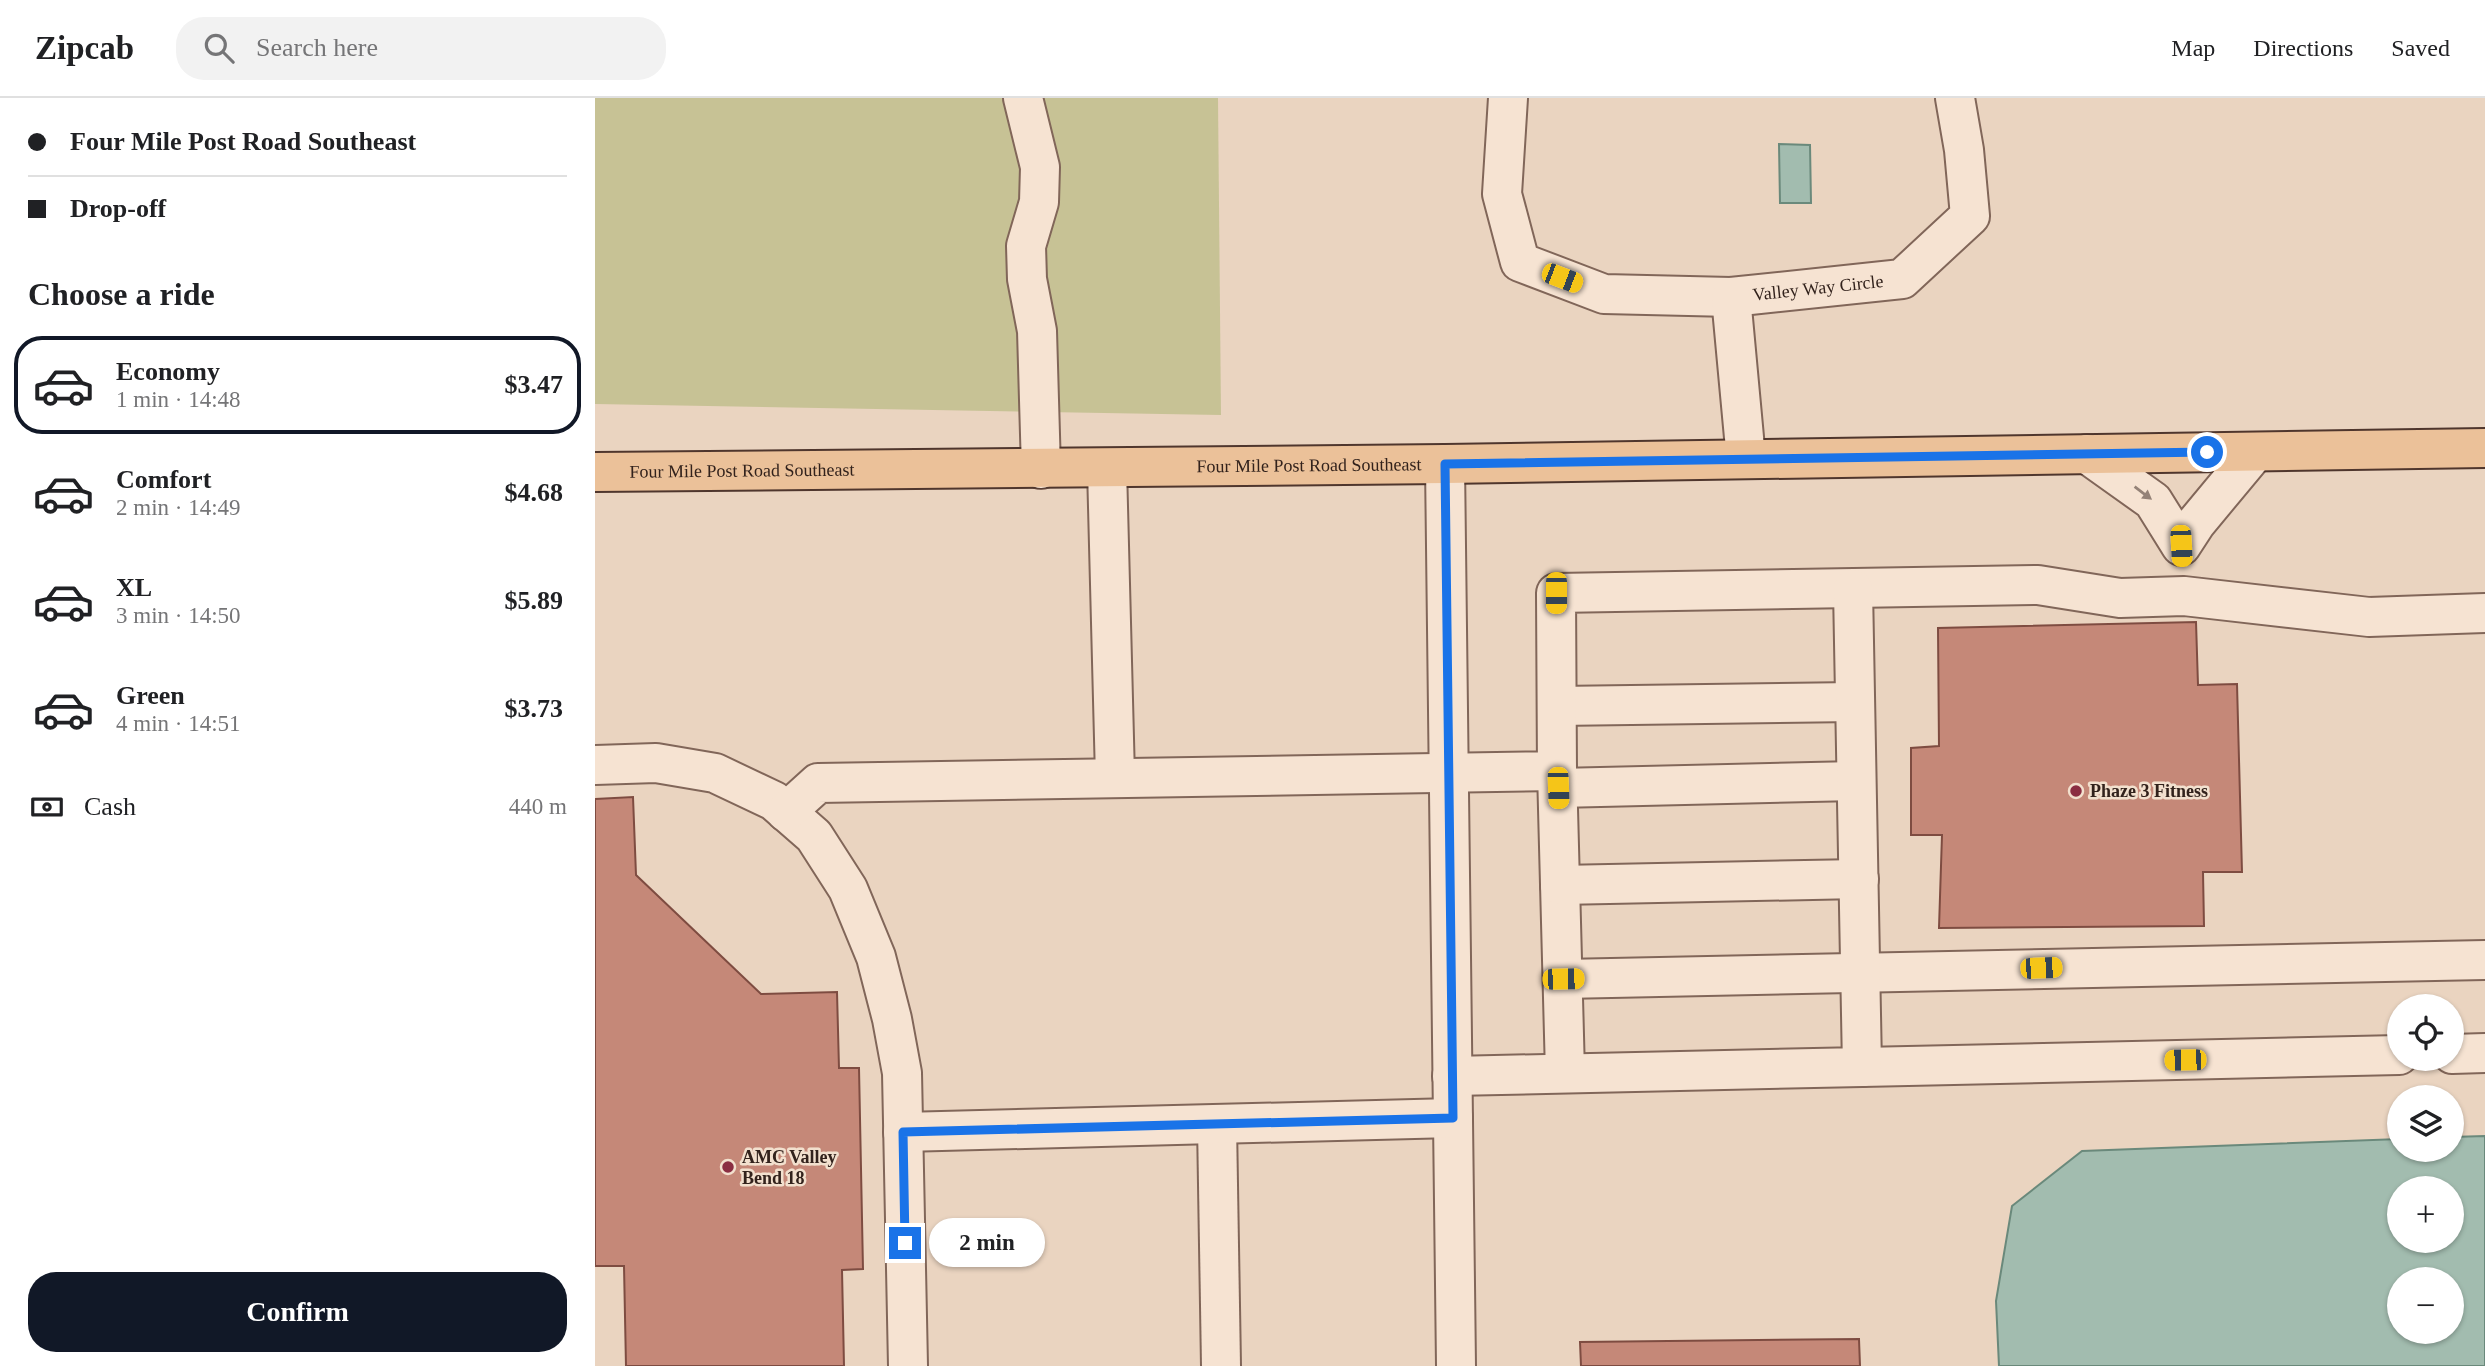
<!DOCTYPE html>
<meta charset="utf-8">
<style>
:root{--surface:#fff;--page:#f2f2f2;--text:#202124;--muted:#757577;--line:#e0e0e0;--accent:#111827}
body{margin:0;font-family:Georgia,serif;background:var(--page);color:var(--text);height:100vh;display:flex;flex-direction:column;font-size:26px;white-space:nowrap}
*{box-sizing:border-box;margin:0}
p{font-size:23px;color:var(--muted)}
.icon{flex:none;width:38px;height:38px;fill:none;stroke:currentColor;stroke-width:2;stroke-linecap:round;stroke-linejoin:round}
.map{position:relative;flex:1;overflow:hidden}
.sheet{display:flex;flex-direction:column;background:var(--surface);width:595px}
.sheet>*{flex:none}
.top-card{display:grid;align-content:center;height:154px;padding:0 28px;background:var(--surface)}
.tools{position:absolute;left:1792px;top:896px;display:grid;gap:14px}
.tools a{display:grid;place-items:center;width:77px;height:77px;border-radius:50%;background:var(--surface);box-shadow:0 2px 5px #0004;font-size:35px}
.end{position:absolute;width:32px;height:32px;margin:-16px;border:9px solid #1a73e8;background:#fff;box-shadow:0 0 0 4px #fff}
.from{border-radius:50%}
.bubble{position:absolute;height:49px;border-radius:24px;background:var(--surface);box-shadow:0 2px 5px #0004;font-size:23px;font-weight:700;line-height:49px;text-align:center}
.car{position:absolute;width:21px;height:42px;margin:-21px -10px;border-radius:9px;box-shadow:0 0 5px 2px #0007;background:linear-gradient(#f5c518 24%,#345 0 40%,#f5c518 0 76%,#345 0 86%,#f5c518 0)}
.top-card b{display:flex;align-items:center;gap:24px;height:66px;font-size:26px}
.top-card b+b{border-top:2px solid var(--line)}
.top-card i{width:18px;height:18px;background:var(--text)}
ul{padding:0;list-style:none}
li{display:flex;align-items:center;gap:21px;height:98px;margin:0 14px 10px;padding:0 14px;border:4px solid transparent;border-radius:28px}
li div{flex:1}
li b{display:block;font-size:26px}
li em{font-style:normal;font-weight:700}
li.current{border-color:var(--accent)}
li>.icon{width:63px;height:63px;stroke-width:1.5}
h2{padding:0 28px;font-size:32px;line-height:84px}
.pay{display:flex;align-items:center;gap:18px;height:77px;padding:0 28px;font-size:26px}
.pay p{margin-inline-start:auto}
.cta{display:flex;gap:14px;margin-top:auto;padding:14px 28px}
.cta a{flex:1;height:80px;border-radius:28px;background:var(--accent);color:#fff;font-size:28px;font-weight:700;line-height:80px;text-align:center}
header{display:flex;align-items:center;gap:42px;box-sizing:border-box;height:98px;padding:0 35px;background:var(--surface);border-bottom:2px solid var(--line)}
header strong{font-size:33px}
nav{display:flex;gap:38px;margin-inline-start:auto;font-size:24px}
.search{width:490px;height:63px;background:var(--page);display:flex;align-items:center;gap:18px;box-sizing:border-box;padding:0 24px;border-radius:28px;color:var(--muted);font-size:26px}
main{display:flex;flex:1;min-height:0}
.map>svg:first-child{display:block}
.green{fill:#c7c295}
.water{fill:#a2bcaf;stroke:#6a897b;stroke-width:2;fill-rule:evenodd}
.building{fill:#c58878;stroke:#7e4c41;stroke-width:2}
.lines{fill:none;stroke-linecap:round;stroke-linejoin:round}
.minor-casing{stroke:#816659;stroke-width:42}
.major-casing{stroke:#4f362d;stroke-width:42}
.minor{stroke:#f6e3d2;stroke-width:38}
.major{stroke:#ebc199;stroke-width:38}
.oneway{fill:#948277}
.route{stroke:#1a73e8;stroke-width:9}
.poi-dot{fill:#8b2e42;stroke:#f2e0ce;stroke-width:2.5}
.labels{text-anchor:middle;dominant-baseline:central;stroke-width:5;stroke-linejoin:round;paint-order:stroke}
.street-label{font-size:18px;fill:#32221c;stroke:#f2e0ce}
.poi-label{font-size:18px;font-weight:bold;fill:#32221c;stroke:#f2e0ce;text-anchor:start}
</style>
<header>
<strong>Zipcab</strong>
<div class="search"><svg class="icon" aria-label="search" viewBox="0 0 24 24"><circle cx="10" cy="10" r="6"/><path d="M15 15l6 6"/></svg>Search here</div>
<nav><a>Map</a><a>Directions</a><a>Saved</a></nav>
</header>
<main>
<section class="sheet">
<div class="top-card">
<b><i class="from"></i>Four Mile Post Road Southeast</b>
<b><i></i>Drop-off</b>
</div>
<h2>Choose a ride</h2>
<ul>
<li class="current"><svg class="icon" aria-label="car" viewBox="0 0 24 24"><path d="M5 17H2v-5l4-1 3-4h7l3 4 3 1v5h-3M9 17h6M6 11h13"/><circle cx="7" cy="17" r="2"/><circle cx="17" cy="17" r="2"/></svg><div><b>Economy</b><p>1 min · 14:48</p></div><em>$3.47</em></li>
<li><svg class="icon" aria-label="car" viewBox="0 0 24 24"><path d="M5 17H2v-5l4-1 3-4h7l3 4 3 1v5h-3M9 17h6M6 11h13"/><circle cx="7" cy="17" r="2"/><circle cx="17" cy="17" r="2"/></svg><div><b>Comfort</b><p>2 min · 14:49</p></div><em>$4.68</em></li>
<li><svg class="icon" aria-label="car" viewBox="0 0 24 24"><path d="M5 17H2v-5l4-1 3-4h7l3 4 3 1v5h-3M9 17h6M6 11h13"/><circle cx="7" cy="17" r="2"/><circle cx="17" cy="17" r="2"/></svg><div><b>XL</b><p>3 min · 14:50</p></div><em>$5.89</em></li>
<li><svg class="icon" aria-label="car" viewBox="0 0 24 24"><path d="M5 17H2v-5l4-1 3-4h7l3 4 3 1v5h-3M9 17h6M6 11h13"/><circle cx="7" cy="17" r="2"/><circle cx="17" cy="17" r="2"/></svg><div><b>Green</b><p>4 min · 14:51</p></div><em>$3.73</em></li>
</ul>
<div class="pay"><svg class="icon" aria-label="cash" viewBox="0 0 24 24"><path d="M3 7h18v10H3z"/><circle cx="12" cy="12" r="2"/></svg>Cash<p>440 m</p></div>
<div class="cta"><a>Confirm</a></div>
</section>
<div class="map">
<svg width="1890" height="1268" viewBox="0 0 1890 1268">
<rect width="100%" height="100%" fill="#ead4c0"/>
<polygon class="green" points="0,0 623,0 626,317 0,306"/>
<g class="water">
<polygon points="1184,46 1215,47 1216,105 1185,105"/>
<path d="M 1890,1038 L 1890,1268 L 1404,1268 L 1401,1203 L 1417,1108 L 1487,1053 L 1804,1041 L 1804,1052 L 1857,1052 L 1857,1039 ZM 1804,1090 L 1857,1090 L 1857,1143 L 1804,1143 ZM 1804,1181 L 1857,1181 L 1857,1234 L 1804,1234 Z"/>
</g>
<g class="building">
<polygon points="1601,524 1603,587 1642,586 1647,774 1608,774 1609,828 1344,830 1347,737 1316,737 1316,650 1344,648 1343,530"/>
<polygon points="38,699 41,777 166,896 242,894 244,970 264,970 268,1171 247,1172 249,1268 31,1268 29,1168 0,1168 0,701"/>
<polygon points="1264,1241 1265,1268 986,1268 985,1244"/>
</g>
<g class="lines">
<g class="minor-casing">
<g id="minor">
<polyline points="428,0 445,69 444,104 431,148 432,181 442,233 446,371"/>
<path id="s1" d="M 913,0 L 907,96 L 925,164 L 1009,196 L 1136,199 L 1307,181 L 1375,118 L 1369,52 L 1360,0"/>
<polyline points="1136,199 1151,361"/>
<polyline points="1492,356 1558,403 1586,448 1601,425 1660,354"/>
<polyline points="850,366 861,1268"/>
<polyline points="512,370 520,679"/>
<polyline points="962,608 1260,604"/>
<polyline points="0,667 61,665 120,675 179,703 219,738 253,791 281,859 297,921 307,975 313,1268"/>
<polyline points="962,673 970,975"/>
<polyline points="963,690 1261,683"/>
<polyline points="191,714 223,685 962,673 961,495 1443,487 1525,500 1589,498 1774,519 1890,515"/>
<polyline points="965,787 1264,781"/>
<polyline points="968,881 1890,862"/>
<polyline points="1857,956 1890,955"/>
<polyline points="1267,969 1804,957"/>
<polyline points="857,978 1267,969 1258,491"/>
<polyline points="622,1026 626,1268"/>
<polyline points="308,1034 858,1020"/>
</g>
</g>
<g class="major-casing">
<g id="major">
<path id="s2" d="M 0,374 L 850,366 L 1890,350"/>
</g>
</g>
<use href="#minor" class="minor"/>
<use href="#major" class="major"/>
</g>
<defs><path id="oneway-solid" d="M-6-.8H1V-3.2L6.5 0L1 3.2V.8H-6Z" transform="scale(1.75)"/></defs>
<use class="oneway" href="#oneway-solid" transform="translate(1548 395) rotate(37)"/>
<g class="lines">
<polyline class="route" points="310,1145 308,1034 858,1020 850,366 1612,354"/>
</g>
<g class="poi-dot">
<circle cx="1481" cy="693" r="7"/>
<circle cx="133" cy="1069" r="7"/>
</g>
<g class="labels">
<g class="street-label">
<text stroke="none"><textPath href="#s1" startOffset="471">Valley Way Circle</textPath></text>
<text stroke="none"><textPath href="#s2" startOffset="714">Four Mile Post Road Southeast</textPath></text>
<text stroke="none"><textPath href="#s2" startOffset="147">Four Mile Post Road Southeast</textPath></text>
</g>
<g class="poi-label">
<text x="1495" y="693">Phaze 3 Fitness</text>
<text x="147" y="1059">AMC Valley<tspan x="147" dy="21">Bend 18</tspan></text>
</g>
</g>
</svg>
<div class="tools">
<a><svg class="icon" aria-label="locate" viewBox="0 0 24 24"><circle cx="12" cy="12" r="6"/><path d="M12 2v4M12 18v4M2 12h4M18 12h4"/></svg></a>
<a><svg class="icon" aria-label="layers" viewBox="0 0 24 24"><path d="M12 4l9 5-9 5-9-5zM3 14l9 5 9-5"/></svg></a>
<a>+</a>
<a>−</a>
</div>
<i class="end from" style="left:1612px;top:354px"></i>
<i class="end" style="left:310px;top:1145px"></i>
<div class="bubble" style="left:334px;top:1120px;width:116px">2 min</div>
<i class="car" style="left:967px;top:180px;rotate:111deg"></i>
<i class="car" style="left:1586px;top:448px;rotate:177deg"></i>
<i class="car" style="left:961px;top:495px;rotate:180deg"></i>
<i class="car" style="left:963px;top:690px;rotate:178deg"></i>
<i class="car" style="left:1446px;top:870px;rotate:88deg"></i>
<i class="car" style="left:968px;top:881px;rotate:89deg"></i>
<i class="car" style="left:1590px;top:962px;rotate:269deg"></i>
</div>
</main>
